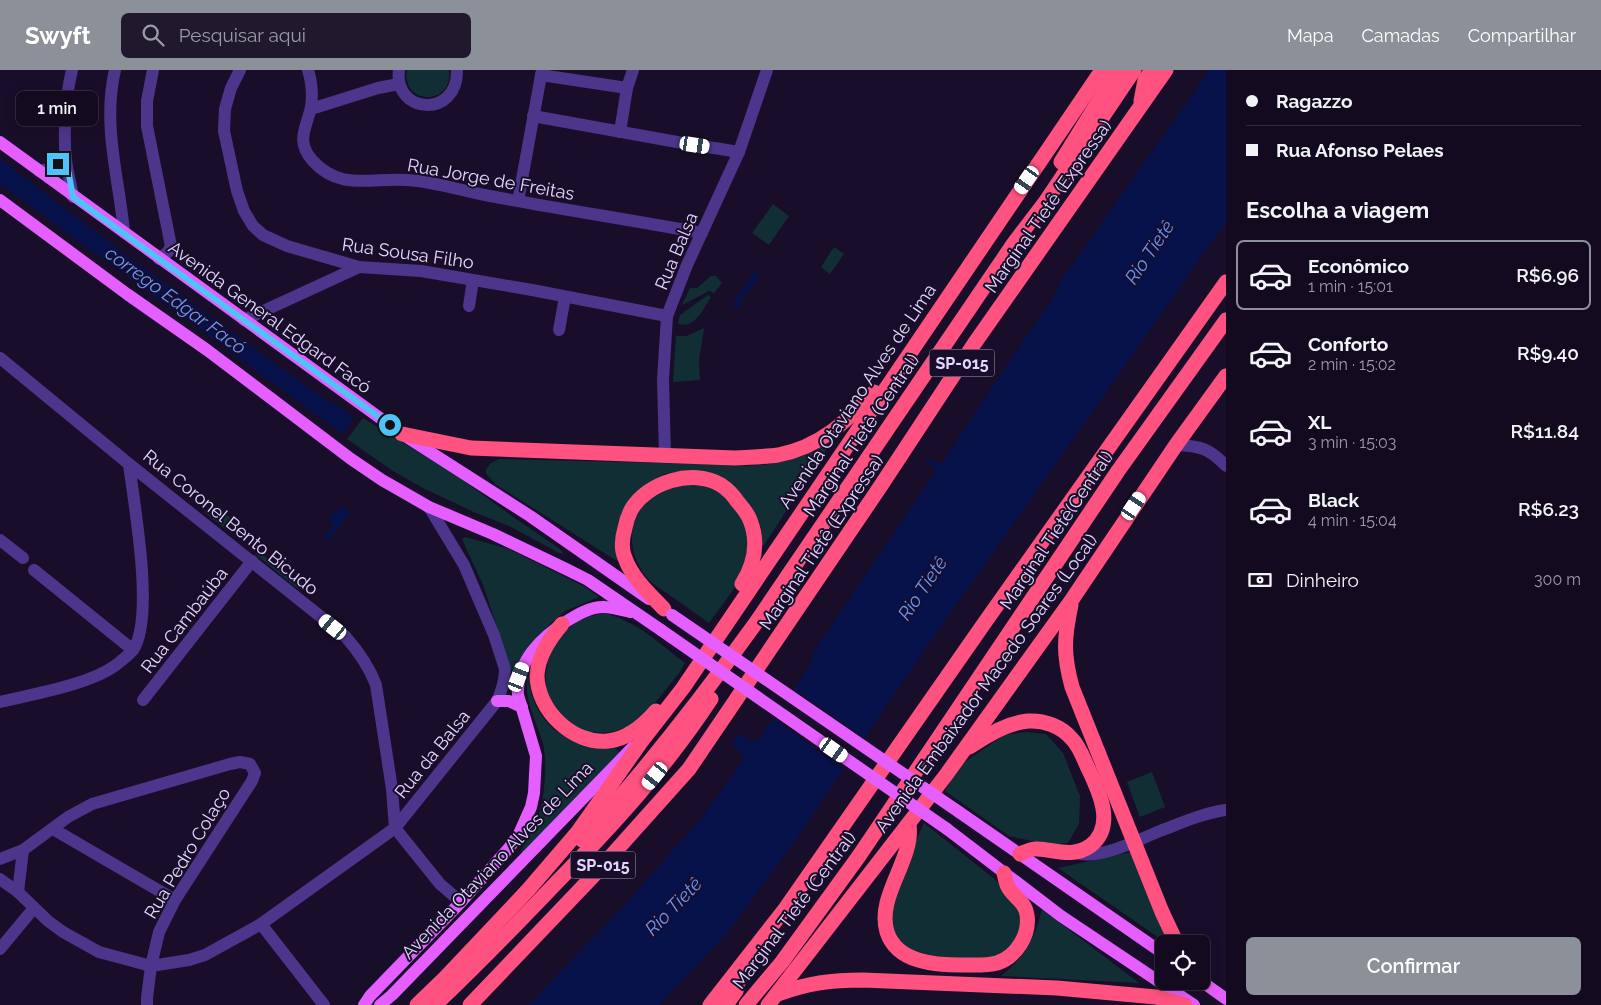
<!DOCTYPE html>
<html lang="pt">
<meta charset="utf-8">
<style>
:root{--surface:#130a20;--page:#20182d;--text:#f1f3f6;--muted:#9d9aa5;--line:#322b3e;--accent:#8c9099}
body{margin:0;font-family:Raleway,sans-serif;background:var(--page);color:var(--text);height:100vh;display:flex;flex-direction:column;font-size:19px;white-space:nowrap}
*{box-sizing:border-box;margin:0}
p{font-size:16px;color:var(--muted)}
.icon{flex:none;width:28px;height:28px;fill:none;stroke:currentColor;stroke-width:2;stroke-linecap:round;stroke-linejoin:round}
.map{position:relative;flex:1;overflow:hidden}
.panel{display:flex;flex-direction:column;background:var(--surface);width:375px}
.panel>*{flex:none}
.top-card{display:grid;align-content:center;height:110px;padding:0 20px;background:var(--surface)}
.buttons{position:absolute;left:1155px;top:865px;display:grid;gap:10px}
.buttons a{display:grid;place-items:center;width:55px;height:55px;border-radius:8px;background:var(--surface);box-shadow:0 2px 12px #0003,0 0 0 1px var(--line);font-size:25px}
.end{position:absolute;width:22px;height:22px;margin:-11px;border:6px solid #4fc3f7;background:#111;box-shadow:0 0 0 2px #111}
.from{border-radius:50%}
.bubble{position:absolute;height:35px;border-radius:8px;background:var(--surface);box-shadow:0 2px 12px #0003,0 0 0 1px var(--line);font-size:16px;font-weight:600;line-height:35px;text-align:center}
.car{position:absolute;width:15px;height:30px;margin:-15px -8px;border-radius:6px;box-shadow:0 0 4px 1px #0007;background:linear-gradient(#fff 24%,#345 0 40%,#fff 0 76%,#345 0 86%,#fff 0)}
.top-card b{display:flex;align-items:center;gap:18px;height:48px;font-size:19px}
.top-card b+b{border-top:1px solid var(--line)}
.top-card i{width:12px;height:12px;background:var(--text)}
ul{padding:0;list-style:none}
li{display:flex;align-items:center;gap:15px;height:70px;margin:0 10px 8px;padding:0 10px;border:2px solid transparent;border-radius:8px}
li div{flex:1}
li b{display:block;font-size:19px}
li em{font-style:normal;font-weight:600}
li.active{border-color:var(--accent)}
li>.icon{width:45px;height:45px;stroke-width:1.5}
h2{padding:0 20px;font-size:22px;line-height:60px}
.pay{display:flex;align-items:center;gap:12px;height:55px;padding:0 20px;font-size:19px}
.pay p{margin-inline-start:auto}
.button{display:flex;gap:10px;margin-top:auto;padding:10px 20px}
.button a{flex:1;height:58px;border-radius:8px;background:var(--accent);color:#fff;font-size:20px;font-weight:600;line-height:58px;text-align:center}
header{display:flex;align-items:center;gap:30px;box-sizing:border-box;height:70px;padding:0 25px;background:var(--accent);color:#fff}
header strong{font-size:24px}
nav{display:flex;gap:28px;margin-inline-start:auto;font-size:18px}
.search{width:350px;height:45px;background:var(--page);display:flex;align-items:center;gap:12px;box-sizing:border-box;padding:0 18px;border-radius:8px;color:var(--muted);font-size:19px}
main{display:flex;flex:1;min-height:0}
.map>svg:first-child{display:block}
.green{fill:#112e34}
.water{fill:#07114a}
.pier{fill:#190e2a}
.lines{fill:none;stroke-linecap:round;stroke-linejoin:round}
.minor{stroke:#4c368c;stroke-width:12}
.major{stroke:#e55eff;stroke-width:12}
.highway{stroke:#ff5280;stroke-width:15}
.major-bridge{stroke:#e55eff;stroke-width:12}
.route{stroke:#4fc3f7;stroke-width:6}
.labels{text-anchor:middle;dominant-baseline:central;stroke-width:4;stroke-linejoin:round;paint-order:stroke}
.shield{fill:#190e2a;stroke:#a79bbf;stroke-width:1}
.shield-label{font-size:16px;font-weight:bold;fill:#e4d7ff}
.street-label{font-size:18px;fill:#e4d7ff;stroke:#190e2a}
.water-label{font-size:19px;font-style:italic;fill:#6597ff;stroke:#190e2a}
</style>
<header>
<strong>Swyft</strong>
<div class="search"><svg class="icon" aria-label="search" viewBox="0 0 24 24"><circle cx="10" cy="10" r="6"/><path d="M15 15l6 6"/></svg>Pesquisar aqui</div>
<nav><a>Mapa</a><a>Camadas</a><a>Compartilhar</a></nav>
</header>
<main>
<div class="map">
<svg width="1226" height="935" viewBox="0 0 1226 935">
<rect width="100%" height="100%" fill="#190e2a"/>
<g class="green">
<path d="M 407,0 L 449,0 C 454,36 401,36 407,0 Z"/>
<polygon points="773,134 789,146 769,175 752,163"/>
<polygon points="834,177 844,184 830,204 821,197"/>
<polygon points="711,206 716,206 722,213 714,223 709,221 682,235 690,218 697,218"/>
<path d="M 708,225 L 711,227 C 703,239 695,259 678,254 L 680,245 Z"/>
<polygon points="704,258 699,290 700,310 673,312 676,266 687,266"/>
<polygon points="363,348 460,408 509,444 560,479 564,484 559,483 509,456 476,443 423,418 393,401 347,369"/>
<polygon points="826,374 829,374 829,376 764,475 762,475 760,454 752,439 685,401 664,404 648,413 617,491 495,414 486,403 486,399 491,393 499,389 705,394 744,396 764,395 802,385"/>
<path d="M 698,414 L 718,419 L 734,435 L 746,453 L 749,490 L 741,509 L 709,553 C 696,544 684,535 671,526 C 664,521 655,516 649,510 C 624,483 625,440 660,422 C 672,416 685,415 698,414 Z"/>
<polygon points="212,433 231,448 224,458 204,442"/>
<polygon points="465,467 509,479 585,517 599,527 565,541 550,554 526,582 514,602 512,601 483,515 462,469"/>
<polygon points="258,481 301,515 298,519 255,484"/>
<path d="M 604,543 C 636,551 659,573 685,593 L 680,602 C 667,617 654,637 638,650 C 623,663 594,667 576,657 C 572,654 568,650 564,647 C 559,644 554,639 551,634 C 537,603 552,564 582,549 C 588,546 597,545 604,543 Z"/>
<path d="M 527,607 L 529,607 C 529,632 547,661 571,669 C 587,675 607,670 620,682 L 522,783 L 521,781 C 526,770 534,758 538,746 C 545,729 548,688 542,670 C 535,649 524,629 527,607 Z"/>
<polygon points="1026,662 1046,664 1063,683 1080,726 1079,754 1068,773 1050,775 1009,766 945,721 959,696 1004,665"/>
<polygon points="1152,702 1165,737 1140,747 1127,712"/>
<polygon points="924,753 997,811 1009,822 1016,835 1020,850 1020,864 1011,878 998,888 922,890 894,868 888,847 892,823"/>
<polygon points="1131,782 1168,874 1058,798"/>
<path d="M 1042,839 L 1139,913 L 1001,906 C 1026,886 1034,870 1042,839 Z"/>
</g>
<g class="water">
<polygon points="1210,0 1226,0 1226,154 1204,181 1184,212 928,575 785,785 728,862 659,935 528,935 617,844 704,745 743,690 743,686 732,673 738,664 753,672 759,669 812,592 812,584 934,404 936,399 925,391 927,389 937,393 942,393 1006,296 1056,224 1062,209"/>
<polygon points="0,89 125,184 310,319 354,347 343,364 0,114"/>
<polygon points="755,201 760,205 740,232 742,234 738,239 732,235"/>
<polygon points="339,434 351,442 328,471 324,467 332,457 329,447 341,438"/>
</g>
<polygon class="pier" points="791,617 867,670 846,700 771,647"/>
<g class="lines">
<g class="minor">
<path d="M 72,0 C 66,24 63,64 66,89 C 67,101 71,114 73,127"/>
<path d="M 115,0 C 102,55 119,108 124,162"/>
<polyline points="153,0 147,31 147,56 171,176 168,182 159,189"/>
<polyline points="240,0 231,18 225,39 224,61 237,121 244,141 253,156 263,165 287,176 359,197 421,201 532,220 667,246"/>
<path d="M 308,0 C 312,13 313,24 311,37 C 307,57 295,70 312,90 C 340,122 373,107 408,110 C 436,112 462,121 490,126 C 560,139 631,150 702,163"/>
<path d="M 399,0 C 393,44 458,49 457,0"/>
<polyline points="541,5 627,18"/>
<polyline points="311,39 378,18 399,14"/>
<polyline points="533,46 677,72 739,82"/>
<polyline points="620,62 627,18 633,0"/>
<polyline points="39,101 48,99 66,89"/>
<polyline points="518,131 542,0"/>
<polyline points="469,236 473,210"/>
<polyline points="244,250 359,197"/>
<polyline points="559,260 565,227"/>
<path d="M 0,288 L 129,394 L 345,566 C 359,582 369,596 376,615 L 392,719 L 395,758 L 440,814 L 461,832"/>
<path d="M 1176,375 C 1200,376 1209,378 1226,396"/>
<polyline points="665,385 663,310 667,246 687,195 739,82 767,0"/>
<polyline points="0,470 23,488"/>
<polyline points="34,500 133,580"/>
<polyline points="143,630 252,491"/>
<path d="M 0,632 C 33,624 89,615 116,595 C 121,591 129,585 133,580 C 155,548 134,434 129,394"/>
<polyline points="53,759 175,830"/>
<path d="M 1076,783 C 1101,790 1137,770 1160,761 C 1181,753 1203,743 1226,740"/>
<polyline points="0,789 23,780 68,747 92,734 230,694 240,692 250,694 255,703 252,711 175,830 159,862 151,896 147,928 147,935"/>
<path d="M 0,809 L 18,822 L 48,851 L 63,862 L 99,882 L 151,896 L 189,890 L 205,885 L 261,854 L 395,758 L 497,631 C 502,620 505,611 505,599 L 494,565 L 464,495 L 429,437"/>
<polyline points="18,822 23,780"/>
<polyline points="261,854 324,935"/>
<polyline points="0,879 34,838"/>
</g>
<g class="major">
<polyline points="0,72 402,364 530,446 649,529"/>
<polyline points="0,130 127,224 207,280 351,389 382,410 429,437 493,464 566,499 588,510 661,560"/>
<polyline points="497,631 509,631 522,637"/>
<polyline points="959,742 1164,884"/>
<polyline points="947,759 1061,846 1194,935"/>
<polyline points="1201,911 1226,929"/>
<path d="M 364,935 L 370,926 L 461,832 L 509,778 L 519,764 L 531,737 L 534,723 L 536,686 L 518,625 C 516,592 541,567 567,551 C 578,544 590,537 603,537 C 612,537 622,540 630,542"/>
<polyline points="380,935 392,925 633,677"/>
</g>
<g class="highway">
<polyline points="1141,31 1145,10 1152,0"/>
<polyline points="1061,92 1118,0"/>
<path d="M 402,364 L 471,378 L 735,388 C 749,387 764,387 778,385 C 820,377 846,352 874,322"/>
<path d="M 1071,535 C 1064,568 1063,584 1072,617 L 1162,842 L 1177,874"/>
<path d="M 664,539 C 650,524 632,508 625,488 C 621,479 622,468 625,458 C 626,452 628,446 631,440 C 647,412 693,398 721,415 C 727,419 733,425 737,431 C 742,437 747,442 750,450 C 759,472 755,493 742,514"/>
<path d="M 562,554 C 550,568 538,587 537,605 C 537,640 573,675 608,671 C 627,669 644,655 656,641"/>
<path d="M 969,677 C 987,666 1006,653 1028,651 C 1044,650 1061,656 1072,669 C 1079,676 1083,687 1087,696 C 1098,719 1117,756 1090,776 C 1073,788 1056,780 1038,779 C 1032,778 1025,782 1020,784"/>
<path d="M 909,755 C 914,790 876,826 887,862 C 897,893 936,895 962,895 C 974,895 986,896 997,893 C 1016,887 1030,865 1027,845 C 1025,831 1014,828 1008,817 C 1006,813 1005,807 1004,803"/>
<path d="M 582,770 C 644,702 701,629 755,554 L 1014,173 L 1046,131 L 1134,0"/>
<polyline points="1201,909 1204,913"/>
<path d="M 778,924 C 808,913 831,910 863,910 L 1057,918 L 1156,927 L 1185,935"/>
<polyline points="417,935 445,908 528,820 577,763 641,672 683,618 1102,0"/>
<path d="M 435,935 C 477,895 518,853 558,811 C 614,754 667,696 711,629"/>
<polyline points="470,935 595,804 689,699 880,417 974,274 1166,0"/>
<polyline points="710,935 785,839 983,555 1226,212"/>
<polyline points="726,935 736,921 741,901"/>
<polyline points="746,935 782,892 859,786 1118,401 1226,250"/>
<polyline points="768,935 946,705 1073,528 1176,375 1226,306"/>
</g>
<g class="major-bridge">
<polyline points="672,545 959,742"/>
<polyline points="661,560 947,759"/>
</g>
</g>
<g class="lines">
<polyline class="route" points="58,94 66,88 73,127 390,355"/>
</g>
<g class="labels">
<g class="shield">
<rect x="929.5" y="279.5" width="65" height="27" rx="4"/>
<rect x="570.5" y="781.5" width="65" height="27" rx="4"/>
</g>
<g class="shield-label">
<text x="962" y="293">SP-015</text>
<text x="603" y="795">SP-015</text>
</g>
<g class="street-label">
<text transform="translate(491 109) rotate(10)">Rua Jorge de Freitas</text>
<text transform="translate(1048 136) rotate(-55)">Marginal Tietê (Expressa)</text>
<text transform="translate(676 181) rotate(-67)">Rua Balsa</text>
<text transform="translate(408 183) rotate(8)">Rua Sousa Filho</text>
<text transform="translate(270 247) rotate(36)">Avenida General Edgard Facó</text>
<text transform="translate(857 326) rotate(-56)">Avenida Otaviano Alves de Lima</text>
<text transform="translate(861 365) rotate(-56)">Marginal Tietê (Central)</text>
<text transform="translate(231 452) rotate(39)">Rua Coronel Bento Bicudo</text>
<text transform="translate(1056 460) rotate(-56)">Marginal Tietê(Central)</text>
<text transform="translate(821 472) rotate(-56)">Marginal Tietê (Expressa)</text>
<text transform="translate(184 550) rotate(-52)">Rua Cambaúba</text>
<text transform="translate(986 613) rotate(-54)">Avenida Embaixador Macedo Soares (Local)</text>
<text transform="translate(432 684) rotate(-51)">Rua da Balsa</text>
<text transform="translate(187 783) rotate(-59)">Rua Pedro Colaço</text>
<text transform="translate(497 790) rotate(-46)">Avenida Otaviano Alves de Lima</text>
<text transform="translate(794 840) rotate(-53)">Marginal Tietê (Central)</text>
</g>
<g class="water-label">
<text transform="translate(1149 182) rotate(-56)">Rio Tietê</text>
<text transform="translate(176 230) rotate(36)">corrego Edgar Facó</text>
<text transform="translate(922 518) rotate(-56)">Rio Tietê</text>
<text transform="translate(673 836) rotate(-46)">Rio Tietê</text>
</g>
</g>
</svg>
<div class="buttons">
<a><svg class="icon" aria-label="locate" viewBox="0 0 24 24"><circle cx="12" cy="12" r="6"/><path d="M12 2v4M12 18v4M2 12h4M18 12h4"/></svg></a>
</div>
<i class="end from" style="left:390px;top:355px"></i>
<i class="end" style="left:58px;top:94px"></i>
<div class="bubble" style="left:16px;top:21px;width:82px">1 min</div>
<i class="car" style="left:695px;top:75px;rotate:99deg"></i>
<i class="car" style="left:1027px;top:110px;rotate:215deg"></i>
<i class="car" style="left:1134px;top:436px;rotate:34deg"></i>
<i class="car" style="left:333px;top:557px;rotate:309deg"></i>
<i class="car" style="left:519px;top:607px;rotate:21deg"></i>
<i class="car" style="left:834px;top:680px;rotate:125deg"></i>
<i class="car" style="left:655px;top:706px;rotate:219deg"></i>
</div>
<section class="panel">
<div class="top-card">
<b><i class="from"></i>Ragazzo</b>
<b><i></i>Rua Afonso Pelaes</b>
</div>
<h2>Escolha a viagem</h2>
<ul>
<li class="active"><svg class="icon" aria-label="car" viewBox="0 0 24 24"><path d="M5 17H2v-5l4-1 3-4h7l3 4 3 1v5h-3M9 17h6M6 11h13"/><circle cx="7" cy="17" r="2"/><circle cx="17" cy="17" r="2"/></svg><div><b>Econômico</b><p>1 min · 15:01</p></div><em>R$6.96</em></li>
<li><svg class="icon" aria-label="car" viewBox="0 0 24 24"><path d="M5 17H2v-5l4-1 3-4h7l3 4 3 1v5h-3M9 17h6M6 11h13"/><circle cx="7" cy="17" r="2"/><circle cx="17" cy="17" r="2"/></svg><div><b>Conforto</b><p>2 min · 15:02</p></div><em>R$9.40</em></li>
<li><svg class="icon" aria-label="car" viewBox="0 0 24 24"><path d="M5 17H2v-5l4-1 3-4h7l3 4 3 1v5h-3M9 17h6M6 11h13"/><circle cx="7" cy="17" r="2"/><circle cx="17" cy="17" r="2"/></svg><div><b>XL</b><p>3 min · 15:03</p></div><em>R$11.84</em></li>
<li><svg class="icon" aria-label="car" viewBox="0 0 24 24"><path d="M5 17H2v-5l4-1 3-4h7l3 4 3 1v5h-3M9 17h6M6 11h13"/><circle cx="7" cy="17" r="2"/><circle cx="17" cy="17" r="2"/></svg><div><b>Black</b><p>4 min · 15:04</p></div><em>R$6.23</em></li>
</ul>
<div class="pay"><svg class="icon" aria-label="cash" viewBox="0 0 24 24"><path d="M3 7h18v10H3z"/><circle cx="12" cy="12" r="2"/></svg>Dinheiro<p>300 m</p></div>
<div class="button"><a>Confirmar</a></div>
</section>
</main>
